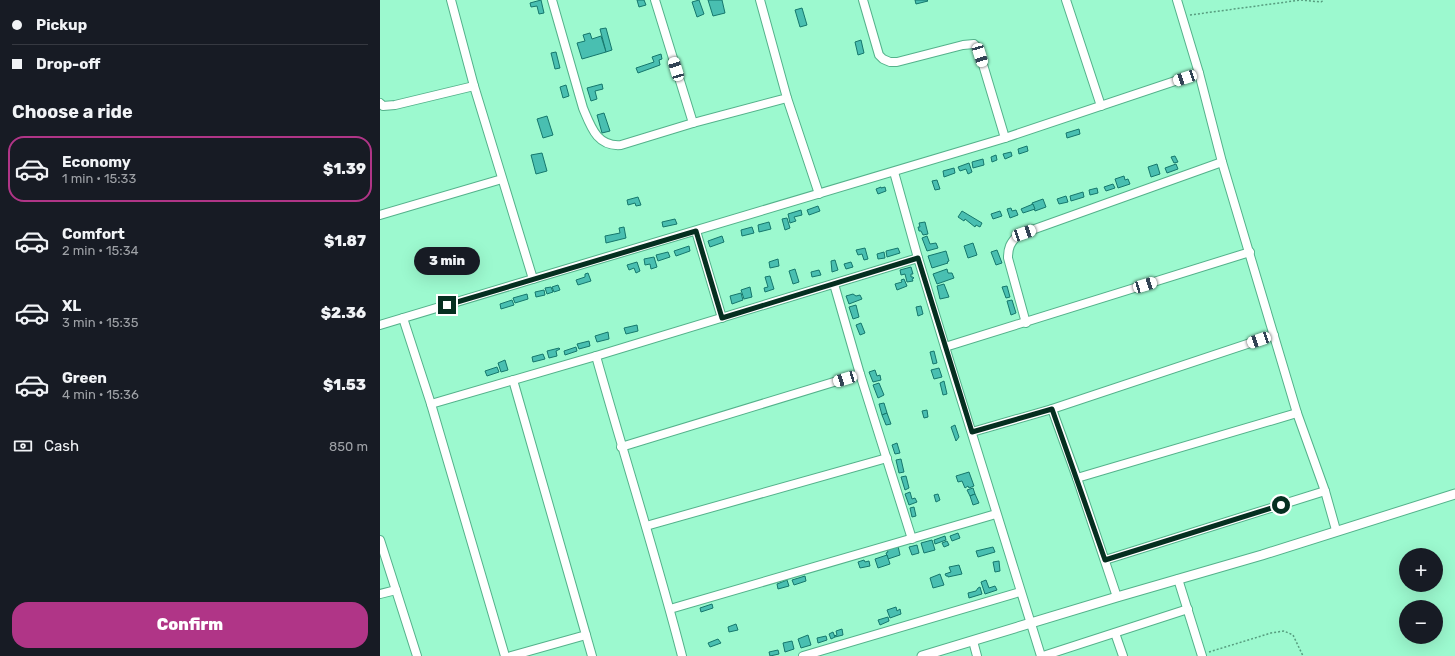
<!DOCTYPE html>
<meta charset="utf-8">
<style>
:root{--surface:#171b24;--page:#20242c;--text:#f1f3f6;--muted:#9ea1a6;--line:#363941;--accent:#b03587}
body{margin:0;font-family:Rubik,sans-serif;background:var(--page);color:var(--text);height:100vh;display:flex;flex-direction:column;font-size:15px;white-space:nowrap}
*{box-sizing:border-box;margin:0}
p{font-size:13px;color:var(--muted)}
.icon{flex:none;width:22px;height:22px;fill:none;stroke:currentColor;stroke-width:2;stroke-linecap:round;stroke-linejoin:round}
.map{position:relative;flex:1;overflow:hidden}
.side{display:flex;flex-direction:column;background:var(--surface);width:380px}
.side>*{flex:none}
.top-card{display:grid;align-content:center;height:88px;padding:0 12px;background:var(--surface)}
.tools{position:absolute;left:1019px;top:548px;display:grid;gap:8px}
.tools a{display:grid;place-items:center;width:44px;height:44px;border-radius:50%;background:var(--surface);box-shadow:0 4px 16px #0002;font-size:20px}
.end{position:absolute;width:18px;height:18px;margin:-9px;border:5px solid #052f20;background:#fff;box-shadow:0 0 0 2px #fff}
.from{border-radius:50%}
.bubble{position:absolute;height:28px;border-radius:14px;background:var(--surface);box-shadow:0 4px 16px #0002;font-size:13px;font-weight:800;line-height:28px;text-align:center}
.car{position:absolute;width:12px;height:24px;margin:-12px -6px;border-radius:5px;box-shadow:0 0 3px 1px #0007;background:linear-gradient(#fff 24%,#345 0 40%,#fff 0 76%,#345 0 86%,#fff 0)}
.top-card b{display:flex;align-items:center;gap:14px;height:38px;font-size:15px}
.top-card b+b{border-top:1px solid var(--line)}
.top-card i{width:10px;height:10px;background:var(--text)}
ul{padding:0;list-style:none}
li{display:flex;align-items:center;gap:12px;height:66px;margin:0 8px 6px;padding:0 4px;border:2px solid transparent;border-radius:16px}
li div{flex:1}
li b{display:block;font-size:15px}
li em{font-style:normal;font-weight:800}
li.on{border-color:var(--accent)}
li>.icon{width:36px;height:36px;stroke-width:1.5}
h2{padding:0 12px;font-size:18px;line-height:48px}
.pay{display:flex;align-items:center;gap:10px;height:44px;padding:0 12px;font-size:15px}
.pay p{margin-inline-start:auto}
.cta{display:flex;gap:8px;margin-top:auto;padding:8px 12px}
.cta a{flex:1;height:46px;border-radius:16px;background:var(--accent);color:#fff;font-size:16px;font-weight:800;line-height:46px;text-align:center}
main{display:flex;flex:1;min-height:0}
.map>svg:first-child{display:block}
.building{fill:#49bfb1;stroke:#15776c}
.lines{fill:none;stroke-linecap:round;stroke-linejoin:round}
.minor-casing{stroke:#54b28b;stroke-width:10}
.tertiary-casing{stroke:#54b28b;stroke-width:11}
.path{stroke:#579d7f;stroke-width:1.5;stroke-dasharray:2 2;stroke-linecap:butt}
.minor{stroke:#fff;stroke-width:8}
.tertiary{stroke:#fff;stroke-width:9}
.route{stroke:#052f20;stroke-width:5}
</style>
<main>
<section class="side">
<div class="top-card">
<b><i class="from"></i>Pickup</b>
<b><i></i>Drop-off</b>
</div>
<h2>Choose a ride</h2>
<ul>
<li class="on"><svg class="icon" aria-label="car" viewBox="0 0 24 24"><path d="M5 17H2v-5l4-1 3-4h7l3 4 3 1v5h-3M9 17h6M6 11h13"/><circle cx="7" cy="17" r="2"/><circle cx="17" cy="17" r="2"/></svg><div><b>Economy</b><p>1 min · 15:33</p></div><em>$1.39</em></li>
<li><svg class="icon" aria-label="car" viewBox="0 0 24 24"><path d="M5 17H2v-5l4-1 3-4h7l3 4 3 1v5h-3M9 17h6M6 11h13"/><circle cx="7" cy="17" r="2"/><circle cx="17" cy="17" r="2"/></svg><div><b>Comfort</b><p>2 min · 15:34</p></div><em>$1.87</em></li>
<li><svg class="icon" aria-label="car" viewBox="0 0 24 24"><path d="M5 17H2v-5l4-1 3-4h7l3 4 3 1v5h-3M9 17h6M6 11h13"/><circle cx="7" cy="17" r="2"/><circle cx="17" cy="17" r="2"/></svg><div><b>XL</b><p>3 min · 15:35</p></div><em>$2.36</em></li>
<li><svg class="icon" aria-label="car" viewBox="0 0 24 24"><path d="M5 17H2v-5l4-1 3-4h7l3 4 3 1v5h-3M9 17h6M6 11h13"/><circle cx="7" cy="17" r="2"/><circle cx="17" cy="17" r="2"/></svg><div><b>Green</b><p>4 min · 15:36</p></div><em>$1.53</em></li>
</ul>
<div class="pay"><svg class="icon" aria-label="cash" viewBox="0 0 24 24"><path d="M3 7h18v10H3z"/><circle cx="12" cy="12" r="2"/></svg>Cash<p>850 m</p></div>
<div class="cta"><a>Confirm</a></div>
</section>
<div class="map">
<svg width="1075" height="656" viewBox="0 0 1075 656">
<rect width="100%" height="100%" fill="#9cf9cf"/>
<g class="building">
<polygon points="161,0 164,13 159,14 157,6 151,7 150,3"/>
<polygon points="257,0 264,0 266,5 259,7"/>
<polygon points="319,0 324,14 317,17 312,2"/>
<polygon points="328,0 342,0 345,13 333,16"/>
<polygon points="535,0 547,0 548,1 536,4"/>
<polygon points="422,8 427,25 420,27 415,10"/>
<polygon points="226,28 232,50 226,52 220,29"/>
<polygon points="210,33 212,39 221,36 226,52 202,59 197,43 205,41 203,35"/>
<polygon points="481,40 484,53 478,55 475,42"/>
<polygon points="176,52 180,68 175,69 171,53"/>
<polygon points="281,54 282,59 279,60 280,65 258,73 256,68 274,62 272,57"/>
<polygon points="222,84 223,89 215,91 217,99 211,101 207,88"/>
<polygon points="186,85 189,96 183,98 180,87"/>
<polygon points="224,113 230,131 222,133 217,115"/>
<polygon points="167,116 173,135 163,138 157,119"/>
<polygon points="699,129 700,134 687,138 686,133"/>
<polygon points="647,146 648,151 639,154 638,149"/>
<polygon points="631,152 632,156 625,159 623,154"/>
<polygon points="162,153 167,171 156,174 151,155"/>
<polygon points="616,155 617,160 612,162 611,157"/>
<polygon points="795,156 798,162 794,163 791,157"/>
<polygon points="603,159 604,165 593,168 592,162"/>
<polygon points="589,163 592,172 588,174 586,169 580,171 578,167"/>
<polygon points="777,164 780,174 771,177 768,167"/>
<polygon points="796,164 798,169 787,173 785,168"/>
<polygon points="574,168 575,173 564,177 563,171"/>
<polygon points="744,176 745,180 748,179 750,184 738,188 735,179"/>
<polygon points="557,180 560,189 555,190 552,181"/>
<polygon points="733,184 735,188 726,191 724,187"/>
<polygon points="501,187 501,188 505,187 506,191 498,194 496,189"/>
<polygon points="717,188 718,193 710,195 709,190"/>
<polygon points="703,192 704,197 691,201 690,196"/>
<polygon points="686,196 688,202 679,204 677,199"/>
<polygon points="258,197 261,205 256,206 255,203 248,205 247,200"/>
<polygon points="663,199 666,207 655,211 652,203"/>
<polygon points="653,204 655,209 643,213 641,209"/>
<polygon points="438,206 440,211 429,215 427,210"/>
<polygon points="631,208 632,211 636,210 638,215 630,218 627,209"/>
<polygon points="421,210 422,215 414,217 416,221 410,223 408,214"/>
<polygon points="582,211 602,223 600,227 596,225 595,227 585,219 584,221 578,217"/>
<polygon points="620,211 622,216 613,219 611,214"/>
<polygon points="407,218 410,228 405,230 402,219"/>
<polygon points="295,219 297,224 283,227 282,222"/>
<polygon points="389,222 391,229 379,232 378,225"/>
<polygon points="545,222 548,234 543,235 541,231 539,231 538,227 540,227 539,223"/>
<polygon points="244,227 246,238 226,243 225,236 240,233 239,228"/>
<polygon points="372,227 374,233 362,236 361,230"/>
<polygon points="342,236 344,242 330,247 328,241"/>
<polygon points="547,236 550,244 556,243 558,248 547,251 542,238"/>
<polygon points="593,243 597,255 588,258 584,246"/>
<polygon points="309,246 310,251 296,256 294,251"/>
<polygon points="485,248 488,259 484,260 482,254 478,255 476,250"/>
<polygon points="518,248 520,253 507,257 506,251"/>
<polygon points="617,250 622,263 616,265 611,252"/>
<polygon points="566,251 569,261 567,262 568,263 552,268 548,256"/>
<polygon points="288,252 290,257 278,261 276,255"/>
<polygon points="504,252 505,258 498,259 497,254"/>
<polygon points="274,257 277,267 271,269 270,264 265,265 264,259"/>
<polygon points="398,259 399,266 390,268 389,262"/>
<polygon points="455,260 458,270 452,272 451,261"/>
<polygon points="257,262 260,271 256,273 254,268 249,270 247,265"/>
<polygon points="471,262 473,267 466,269 464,264"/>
<polygon points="531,267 533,274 531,274 531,277 533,277 534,278 532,279 533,281 527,282 525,274 521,275 520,270"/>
<polygon points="415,269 419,282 413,284 409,271"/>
<polygon points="567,269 568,273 572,273 574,278 557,284 553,274"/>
<polygon points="439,270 441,275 432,277 431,272"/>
<polygon points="208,273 211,281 198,285 196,280 205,277 205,274"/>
<polygon points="390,276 394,289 385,292 384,288 388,287 385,277"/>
<polygon points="524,279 527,286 517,290 515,284 522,282 521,280"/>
<polygon points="564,284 569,297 560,299 557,286"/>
<polygon points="178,285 180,290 174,292 172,287"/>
<polygon points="627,286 630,297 626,298 622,287"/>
<polygon points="171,287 173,292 167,294 165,288"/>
<polygon points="370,287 372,297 364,299 361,290"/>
<polygon points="164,290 165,295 156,297 155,292"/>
<polygon points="361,293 363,300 352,304 350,296"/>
<polygon points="147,294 148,299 135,303 133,298"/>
<polygon points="473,294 476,296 480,295 482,299 469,304 466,296"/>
<polygon points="132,300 134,305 121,309 120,304"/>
<polygon points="632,300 636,313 631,315 627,301"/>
<polygon points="476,305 479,317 473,319 469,307"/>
<polygon points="541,306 543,314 538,316 536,307"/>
<polygon points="481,323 485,333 480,335 476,325"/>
<polygon points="257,325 258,331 246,334 244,328"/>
<polygon points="228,332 229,339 217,342 215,336"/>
<polygon points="209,341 210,346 199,349 197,344"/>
<polygon points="196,347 197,351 185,355 184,351"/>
<polygon points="179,348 180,349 176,351 177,356 169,358 167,351"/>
<polygon points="554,351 557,363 553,364 550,352"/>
<polygon points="163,354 165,359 153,362 152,357"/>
<polygon points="125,360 128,370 121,372 118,363"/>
<polygon points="117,367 119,372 107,376 105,371"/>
<polygon points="559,368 562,377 554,379 551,370"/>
<polygon points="495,370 497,376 500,375 501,380 493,382 489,372"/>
<polygon points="564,381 567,394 563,395 560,383"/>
<polygon points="499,383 504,395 498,398 493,385"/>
<polygon points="504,403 507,413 502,415 499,404"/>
<polygon points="547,410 548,417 544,418 542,411"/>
<polygon points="507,413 511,424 506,425 502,415"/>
<polygon points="575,425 579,437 576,441 571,427"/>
<polygon points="517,443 520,453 515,454 512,445"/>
<polygon points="521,459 524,472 519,473 516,460"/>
<polygon points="589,472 594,486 589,488 588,486 585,488 582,481 578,482 576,476"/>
<polygon points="526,476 529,488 525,490 521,477"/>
<polygon points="593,488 595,494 590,496 587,490"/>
<polygon points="530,492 532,499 535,498 537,502 529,505 525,494"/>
<polygon points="558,494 560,500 556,502 554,495"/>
<polygon points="595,494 599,503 593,505 590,496"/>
<polygon points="534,507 536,516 532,517 530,508"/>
<polygon points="578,533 580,538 572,541 570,536"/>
<polygon points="565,536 566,540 555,544 554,540"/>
<polygon points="552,540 555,550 544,553 541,543"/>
<polygon points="567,541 569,545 564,547 562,543"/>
<polygon points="537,545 539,553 532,555 529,547"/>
<polygon points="518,546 520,555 508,559 506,553 508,552 507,550"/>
<polygon points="613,547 615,552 598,557 596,551"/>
<polygon points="507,555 510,564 498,568 495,559"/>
<polygon points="484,560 485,562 489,561 490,566 480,568 478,562"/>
<polygon points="619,561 620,571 615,572 613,562"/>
<polygon points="579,565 582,574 568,577 568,576 566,576 565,574 571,572 569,567"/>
<polygon points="560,574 564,585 553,588 550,578"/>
<polygon points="425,576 426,581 414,585 412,580"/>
<polygon points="407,580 409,586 398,589 397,584"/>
<polygon points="606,580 609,588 615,586 617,590 605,594 601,582"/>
<polygon points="600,587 602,594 589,598 588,593 596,591 598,588"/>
<polygon points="332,604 333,608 321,612 320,608"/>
<polygon points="516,607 517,611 520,609 521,614 510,618 507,610"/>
<polygon points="508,617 509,621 500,625 498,620"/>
<polygon points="356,624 358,630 349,632 348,627"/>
<polygon points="462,629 463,635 455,637 454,636 457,635 456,631"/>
<polygon points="453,632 455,637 451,639 449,634"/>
<polygon points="428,635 431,645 421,648 418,639"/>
<polygon points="446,636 447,640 438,643 437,638"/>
<polygon points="338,639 341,643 330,647 328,643"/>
<polygon points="412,641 414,649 405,652 403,643"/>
<polygon points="398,650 399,654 390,656 389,652"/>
</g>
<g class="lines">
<g class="minor-casing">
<g id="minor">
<path d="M 172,0 L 203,108 C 211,127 217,147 241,145 L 313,123 L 407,98 L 380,0"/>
<polyline points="275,0 313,123"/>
<polyline points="483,0 499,55 503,59 510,62 517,62 583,45 594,44 598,48 625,138"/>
<polyline points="686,0 721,106"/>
<polyline points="797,0 819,73 842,162 917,413 945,491 956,530"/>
<polyline points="407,98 439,194"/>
<polyline points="0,103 3,106 15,105 94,86"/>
<polyline points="514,172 538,258 565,347 661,656"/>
<polyline points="0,215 122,179"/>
<polyline points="316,231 342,318"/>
<polyline points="153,279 625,138 819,73"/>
<polyline points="454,284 480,374 532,539"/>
<polyline points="23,318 51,404 125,656"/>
<path d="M 646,323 L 628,258 C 628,248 630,243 638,235 L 842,162"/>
<polyline points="0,325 153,279 94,86 71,0"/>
<polyline points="565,347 870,252"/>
<path d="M 216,356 C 244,456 276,555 302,656"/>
<polyline points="51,404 216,356 538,258"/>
<polyline points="672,409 697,478 737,597"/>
<polyline points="592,432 672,409 894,335"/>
<polyline points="241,447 480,374"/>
<polyline points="697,478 917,413"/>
<polyline points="266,526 507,458"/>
<polyline points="0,540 37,656"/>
<polyline points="725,560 945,491"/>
<polyline points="798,579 822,656"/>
<polyline points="0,594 16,590"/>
<polyline points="290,609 616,514"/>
<polyline points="735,633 743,656"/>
<polyline points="206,635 212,656"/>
<polyline points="593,641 597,656"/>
<polyline points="131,656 206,635 133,380"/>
<polyline points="423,656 640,592"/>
<polyline points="663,656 808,609"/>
</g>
</g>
<g class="tertiary-casing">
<polyline id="tertiary" points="542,656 737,597 882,555 1075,494"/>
</g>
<g class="path">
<polyline points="810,15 921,0 941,2 944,0"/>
<polyline points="829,652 891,633 904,631 913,635 923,656"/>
</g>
<use href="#minor" class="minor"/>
<use href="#tertiary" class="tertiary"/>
</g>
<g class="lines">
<polyline class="route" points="67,305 316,231 342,318 538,258 592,432 672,409 725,560 901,505"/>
</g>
</svg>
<div class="tools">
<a>+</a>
<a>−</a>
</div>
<i class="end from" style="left:901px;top:505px"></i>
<i class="end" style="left:67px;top:305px"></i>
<div class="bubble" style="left:34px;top:247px;width:66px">3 min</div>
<i class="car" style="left:600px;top:55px;rotate:163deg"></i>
<i class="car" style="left:296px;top:69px;rotate:343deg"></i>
<i class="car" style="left:805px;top:78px;rotate:252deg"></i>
<i class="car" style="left:644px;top:233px;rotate:71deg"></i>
<i class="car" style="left:765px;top:285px;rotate:73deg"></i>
<i class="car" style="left:879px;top:340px;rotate:251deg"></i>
<i class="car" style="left:465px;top:379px;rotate:253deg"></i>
</div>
</main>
